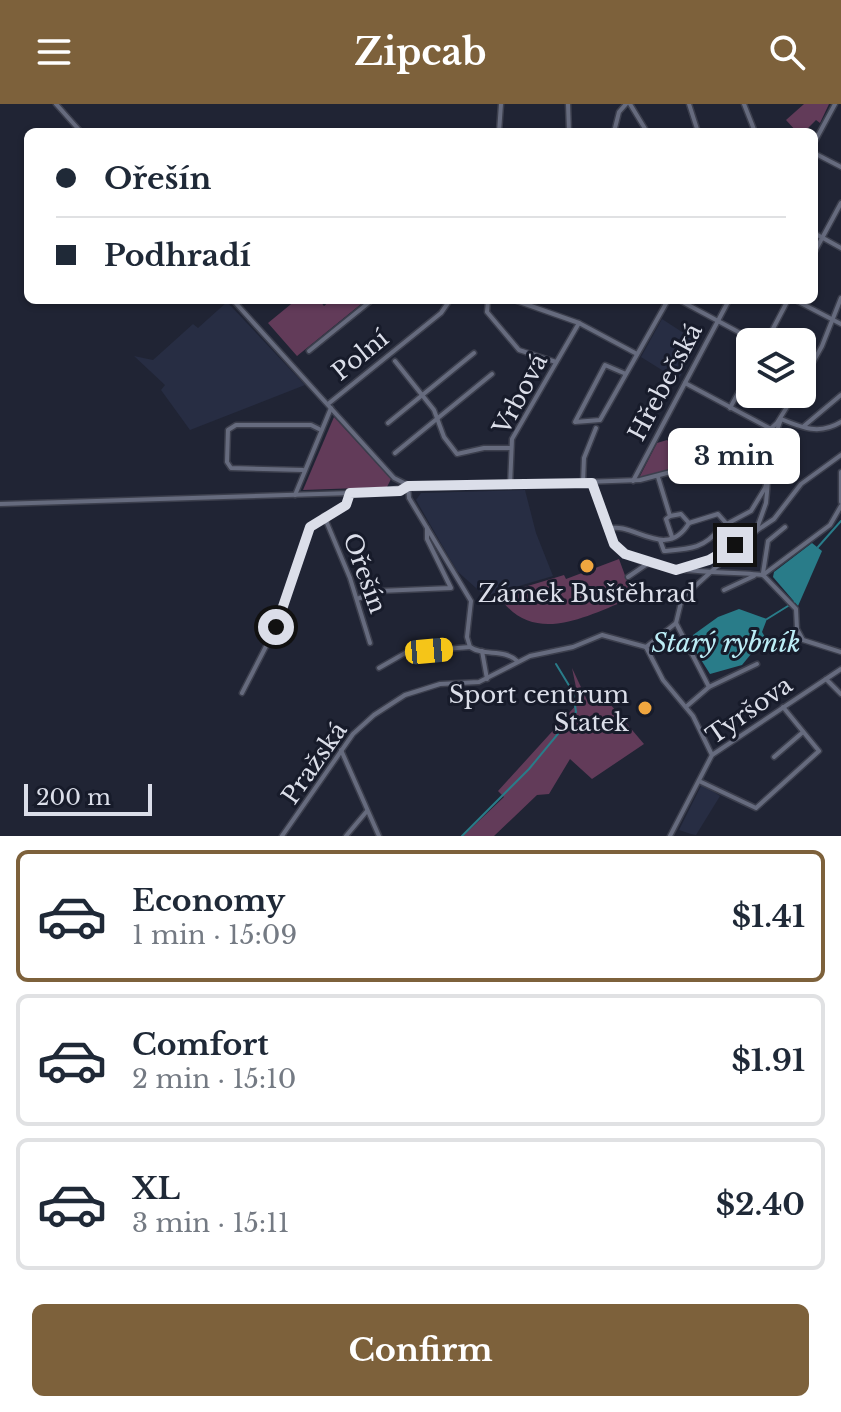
<!DOCTYPE html>
<meta charset="utf-8">
<style>
:root{--surface:#fff;--page:#f2f2f3;--text:#1f2937;--muted:#747a83;--line:#e0e1e3;--accent:#7d613b}
body{margin:0;font-family:"Libre Baskerville",serif;background:var(--page);color:var(--text);height:100vh;display:flex;flex-direction:column;font-size:30px;white-space:nowrap}
*{box-sizing:border-box;margin:0}
p{font-size:26px;color:var(--muted)}
.icon{flex:none;width:44px;height:44px;fill:none;stroke:currentColor;stroke-width:2;stroke-linecap:round;stroke-linejoin:round}
.map{position:relative;height:732px;overflow:hidden}
.panel{display:flex;flex-direction:column;background:var(--surface);flex:1}
.panel>*{flex:none}
.top-card{position:absolute;left:24px;top:24px;width:794px;height:176px;border-radius:12px;box-shadow:0 2px 6px #0004;display:grid;align-content:center;height:176px;padding:0 32px;background:var(--surface)}
.buttons{position:absolute;left:736px;top:224px;display:grid;gap:16px}
.buttons a{display:grid;place-items:center;width:80px;height:80px;border-radius:12px;background:var(--surface);box-shadow:0 2px 6px #0004;font-size:40px}
.scale{position:absolute;left:24px;bottom:20px;width:128px;box-sizing:border-box;padding-left:8px;border:4px solid #dbdee9;border-top:0;font-size:22px;line-height:28px;white-space:nowrap;color:#dbdee9;-webkit-text-stroke:6px #171b2a;paint-order:stroke}
.end{position:absolute;width:36px;height:36px;margin:-18px;border:10px solid #dbdee9;background:#111;box-shadow:0 0 0 4px #111}
.from{border-radius:50%}
.bubble{position:absolute;height:56px;border-radius:12px;background:var(--surface);box-shadow:0 2px 6px #0004;font-size:26px;font-weight:800;line-height:56px;text-align:center}
.car{position:absolute;width:24px;height:48px;margin:-24px -12px;border-radius:10px;box-shadow:0 0 6px 2px #0007;background:linear-gradient(#f5c518 24%,#345 0 40%,#f5c518 0 76%,#345 0 86%,#f5c518 0)}
.top-card b{display:flex;align-items:center;gap:28px;height:76px;font-size:30px}
.top-card b+b{border-top:2px solid var(--line)}
.top-card i{width:20px;height:20px;background:var(--text)}
ul{padding:14px 0 0;list-style:none}
li{display:flex;align-items:center;gap:24px;height:132px;margin:0 16px 12px;padding:0 16px;border:4px solid var(--line);border-radius:12px}
li div{flex:1}
li b{display:block;font-size:30px}
li em{font-style:normal;font-weight:800}
li.current{border-color:var(--accent)}
li>.icon{width:72px;height:72px;stroke-width:1.5}
.button{display:flex;gap:16px;margin-top:auto;padding:16px 32px}
.button a{flex:1;height:92px;border-radius:12px;background:var(--accent);color:#fff;font-size:32px;font-weight:800;line-height:92px;text-align:center}
header{display:flex;justify-content:space-between;align-items:center;height:104px;padding:0 32px;background:var(--accent);color:#fff;font-size:36px;font-weight:800}
.map>svg:first-child{display:block}
.built{fill:#272d43}
.green{fill:#623b59}
.water{fill:#297c89}
.lines{fill:none;stroke-linecap:round;stroke-linejoin:round}
.stream{stroke:#297c89;stroke-width:2}
.minor-casing{stroke:#3c3f4d;stroke-width:7}
.minor{stroke:#666b7e;stroke-width:4}
.route{stroke:#dbdee9;stroke-width:10}
.poi-dot{fill:#f0a63f;stroke:#171b2a;stroke-width:3}
.labels{text-anchor:middle;dominant-baseline:central;stroke-width:6;stroke-linejoin:round;paint-order:stroke}
.street-label{font-size:24px;fill:#dbdee9;stroke:#171b2a}
.poi-label{font-size:24px;fill:#dbdee9;stroke:#171b2a}
.water-label{font-size:26px;font-style:italic;fill:#bcedf6;stroke:#171b2a}
</style>
<header><svg class="icon" aria-label="menu" viewBox="0 0 24 24"><path d="M4 6h16M4 12h16M4 18h16"/></svg>Zipcab<svg class="icon" aria-label="search" viewBox="0 0 24 24"><circle cx="10" cy="10" r="6"/><path d="M15 15l6 6"/></svg></header>
<div class="map">
<svg width="841" height="732" viewBox="0 0 841 732">
<rect width="100%" height="100%" fill="#202434"/>
<g class="built">
<polygon points="227,198 305,281 190,326 161,286 165,281 134,252 153,256 193,220 198,224"/>
<polygon points="662,215 699,239 678,276 641,253"/>
<polygon points="525,386 536,429 553,472 485,492 457,467 416,396 421,389"/>
<polygon points="702,680 720,692 696,731 691,730 679,726"/>
</g>
<g class="green">
<polygon points="804,0 829,0 820,19 816,16 804,28 797,28 786,16"/>
<polygon points="296,196 319,196 324,202 331,196 366,196 297,252 268,219"/>
<polygon points="334,313 391,375 387,383 303,386"/>
<polygon points="667,336 683,349 686,361 639,374 657,339"/>
<path d="M 619,455 L 630,485 L 625,491 L 627,496 C 583,514 531,542 498,491 L 564,471 L 566,475 Z"/>
<polygon points="572,564 587,596 610,600 644,640 592,675 570,655 549,690 537,691 494,732 463,732 504,693 498,687 579,598"/>
</g>
<g class="water">
<polygon points="812,439 822,447 798,502 773,473 774,468"/>
<polygon points="739,505 767,515 762,528 765,533 742,561 710,570 693,543 693,531 718,513"/>
</g>
<g class="lines">
<g class="stream">
<polyline points="818,443 841,417"/>
<polyline points="767,515 796,497"/>
<polyline points="462,732 529,665 576,608 573,588 556,560"/>
</g>
<g class="minor-casing">
<g id="minor">
<polyline points="56,0 81,28"/>
<polyline points="568,0 569,28"/>
<polyline points="630,0 647,28"/>
<polyline points="689,0 698,28"/>
<polyline points="744,0 755,28"/>
<polyline points="499,28 501,0"/>
<polyline points="614,28 619,8 626,0"/>
<polyline points="814,39 835,0"/>
<polyline points="814,49 841,63"/>
<polyline points="814,129 841,144"/>
<polyline points="814,149 841,99"/>
<polyline points="233,196 394,374 414,384 640,376 744,349 777,319 795,290"/>
<polyline points="488,196 487,208 519,246 556,258"/>
<polyline points="514,196 579,219 637,250"/>
<polyline points="679,196 757,238"/>
<polyline points="795,196 841,220"/>
<polyline points="766,238 788,196"/>
<polyline points="309,247 372,196"/>
<polyline points="395,257 434,306 444,333 457,350 484,344 510,344"/>
<polyline points="802,262 809,266"/>
<polyline points="626,270 605,261 575,318 600,316 668,196"/>
<polyline points="802,278 822,242 841,194"/>
<polyline points="685,279 771,325"/>
<polyline points="328,300 441,209 450,196"/>
<polyline points="730,304 750,267"/>
<polyline points="388,319 474,249"/>
<polyline points="804,322 841,291"/>
<polyline points="395,349 492,270"/>
<polyline points="744,349 762,367 770,368"/>
<polyline points="303,366 231,364 227,358 228,326 236,321 311,321 319,325"/>
<polyline points="841,368 841,398"/>
<polyline points="658,373 670,412 666,415 672,433"/>
<polyline points="633,377 729,196"/>
<polyline points="583,379 584,354 596,324"/>
<path d="M 592,379 L 614,440 C 639,473 726,466 763,471 L 796,505 L 797,525 L 803,536 L 841,548"/>
<path d="M 408,382 L 409,394 L 471,497 L 467,533 L 470,543 C 485,553 503,544 517,557"/>
<polyline points="510,382 512,335 579,219"/>
<polyline points="295,391 331,304"/>
<polyline points="0,400 384,388 408,382"/>
<polyline points="324,412 350,474 370,539"/>
<polyline points="670,412 681,410 689,419 718,410 726,419"/>
<polyline points="721,423 751,407 765,384 769,370"/>
<path d="M 608,425 C 632,416 666,458 689,419"/>
<polyline points="756,427 774,415 801,380 841,351"/>
<path d="M 660,436 L 664,447 C 689,445 704,445 720,424"/>
<polyline points="678,465 709,456 734,441 737,443"/>
<polyline points="763,469 768,437 785,423"/>
<polyline points="763,471 830,421 841,402"/>
<polyline points="628,473 650,458"/>
<polyline points="724,486 754,472"/>
<polyline points="357,495 379,487 451,484 427,435 427,424"/>
<polyline points="676,519 709,583"/>
<path d="M 646,543 L 676,519 L 682,494 L 756,427 L 766,399 L 771,343 L 781,315 C 802,324 820,331 841,318"/>
<polyline points="646,543 663,576 693,612 712,651"/>
<polyline points="482,547 487,575"/>
<polyline points="379,564 407,548 470,543"/>
<polyline points="826,575 841,590"/>
<polyline points="242,589 276,523 310,423 346,401 350,389"/>
<polyline points="687,602 709,583 757,560"/>
<polyline points="341,646 379,732"/>
<polyline points="774,653 803,628"/>
<polyline points="699,677 756,704 819,647 783,603"/>
<polyline points="282,732 353,630 374,611 405,591 440,580 479,578 530,552 573,543 602,531 646,543"/>
<polyline points="346,732 367,707"/>
<polyline points="670,732 712,651 841,565"/>
</g>
</g>
<use href="#minor" class="minor"/>
</g>
<g class="lines">
<polyline class="route" points="276,523 310,423 346,401 350,389 400,387 408,382 592,379 614,440 625,450 676,466 709,456 735,441"/>
</g>
<g class="poi-dot">
<circle cx="587" cy="462" r="8"/>
<circle cx="645" cy="604" r="8"/>
</g>
<g class="labels">
<g class="street-label">
<text transform="translate(360 251) rotate(-39)">Polní</text>
<text transform="translate(665 278) rotate(-62)">Hřebečská</text>
<text transform="translate(520 290) rotate(-62)">Vrbová</text>
<text transform="translate(365 469) rotate(70)">Ořešín</text>
<text transform="translate(749 606) rotate(-35)">Tyršova</text>
<text transform="translate(314 659) rotate(-55)">Pražská</text>
</g>
<g class="poi-label">
<text x="587" y="489">Zámek Buštěhrad</text>
<text x="629" y="590" text-anchor="end">Sport centrum<tspan x="629" dy="28">Statek</tspan></text>
</g>
<g class="water-label">
<text x="726" y="539">Starý rybník</text>
</g>
</g>
</svg>
<div class="buttons">
<a><svg class="icon" aria-label="layers" viewBox="0 0 24 24"><path d="M12 4l9 5-9 5-9-5zM3 14l9 5 9-5"/></svg></a>
</div>
<div class="scale">200 m</div>
<i class="end from" style="left:276px;top:523px"></i>
<i class="end" style="left:735px;top:441px"></i>
<div class="bubble" style="left:668px;top:324px;width:132px">3 min</div>
<i class="car" style="left:429px;top:547px;rotate:85deg"></i>
<div class="top-card">
<b><i class="from"></i>Ořešín</b>
<b><i></i>Podhradí</b>
</div>
</div>
<section class="panel">
<ul>
<li class="current"><svg class="icon" aria-label="car" viewBox="0 0 24 24"><path d="M5 17H2v-5l4-1 3-4h7l3 4 3 1v5h-3M9 17h6M6 11h13"/><circle cx="7" cy="17" r="2"/><circle cx="17" cy="17" r="2"/></svg><div><b>Economy</b><p>1 min · 15:09</p></div><em>$1.41</em></li>
<li><svg class="icon" aria-label="car" viewBox="0 0 24 24"><path d="M5 17H2v-5l4-1 3-4h7l3 4 3 1v5h-3M9 17h6M6 11h13"/><circle cx="7" cy="17" r="2"/><circle cx="17" cy="17" r="2"/></svg><div><b>Comfort</b><p>2 min · 15:10</p></div><em>$1.91</em></li>
<li><svg class="icon" aria-label="car" viewBox="0 0 24 24"><path d="M5 17H2v-5l4-1 3-4h7l3 4 3 1v5h-3M9 17h6M6 11h13"/><circle cx="7" cy="17" r="2"/><circle cx="17" cy="17" r="2"/></svg><div><b>XL</b><p>3 min · 15:11</p></div><em>$2.40</em></li>
</ul>
<div class="button"><a>Confirm</a></div>
</section>
